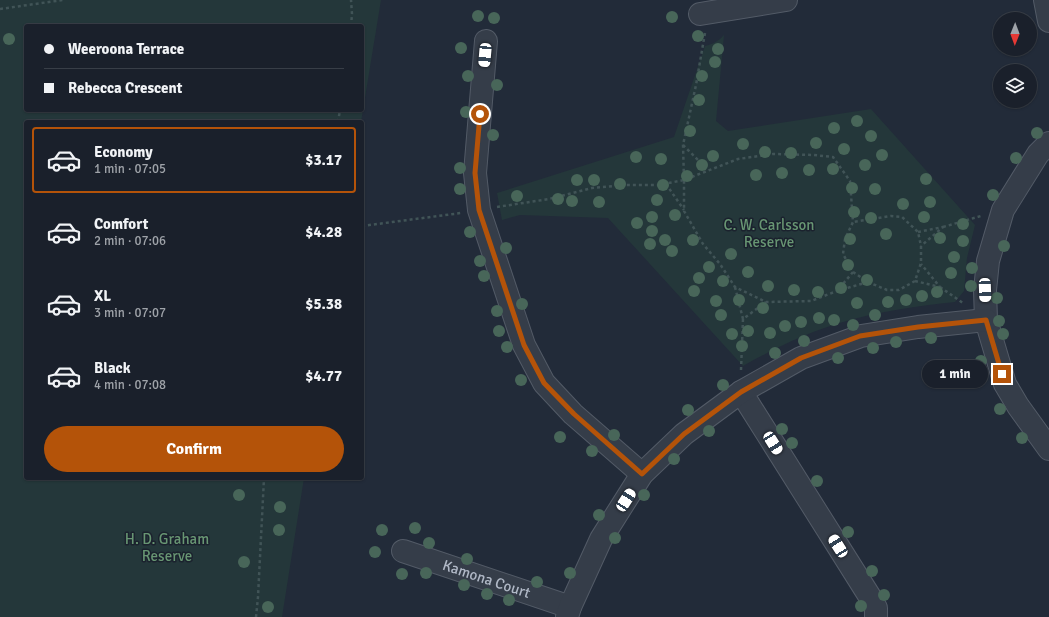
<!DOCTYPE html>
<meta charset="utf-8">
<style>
:root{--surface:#1a202b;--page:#272d37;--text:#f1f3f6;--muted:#9fa3a9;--line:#383e47;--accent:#b45309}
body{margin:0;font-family:Signika,sans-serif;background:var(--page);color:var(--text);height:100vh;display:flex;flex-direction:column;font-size:15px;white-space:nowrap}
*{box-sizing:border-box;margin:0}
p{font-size:13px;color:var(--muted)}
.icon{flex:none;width:22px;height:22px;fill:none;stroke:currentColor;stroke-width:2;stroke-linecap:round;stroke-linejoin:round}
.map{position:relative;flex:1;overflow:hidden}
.panel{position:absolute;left:24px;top:120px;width:340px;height:360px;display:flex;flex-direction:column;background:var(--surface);border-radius:4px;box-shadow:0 1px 3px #0004,0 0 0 1px var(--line)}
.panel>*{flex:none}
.banner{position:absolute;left:24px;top:24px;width:340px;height:88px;border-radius:4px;box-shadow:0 1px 3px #0004,0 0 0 1px var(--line);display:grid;align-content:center;height:88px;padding:0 20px;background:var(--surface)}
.needle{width:26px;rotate:181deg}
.tools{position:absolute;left:993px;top:12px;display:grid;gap:8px}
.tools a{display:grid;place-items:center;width:44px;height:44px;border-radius:50%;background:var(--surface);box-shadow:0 1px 3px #0004,0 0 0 1px var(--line);font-size:20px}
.end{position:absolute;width:18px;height:18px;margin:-9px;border:5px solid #b45309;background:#fff;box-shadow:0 0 0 2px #fff}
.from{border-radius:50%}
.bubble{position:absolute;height:28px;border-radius:14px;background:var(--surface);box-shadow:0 1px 3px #0004,0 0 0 1px var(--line);font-size:13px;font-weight:700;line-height:28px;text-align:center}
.car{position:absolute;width:12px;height:24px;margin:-12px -6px;border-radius:5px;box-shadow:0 0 3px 1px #0007;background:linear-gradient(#fff 24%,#345 0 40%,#fff 0 76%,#345 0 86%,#fff 0)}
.banner b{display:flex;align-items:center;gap:14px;height:38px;font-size:15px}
.banner b+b{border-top:1px solid var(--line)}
.banner i{width:10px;height:10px;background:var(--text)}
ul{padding:7px 0 0;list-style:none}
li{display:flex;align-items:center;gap:12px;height:66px;margin:0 8px 6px;padding:0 12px;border:2px solid transparent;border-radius:4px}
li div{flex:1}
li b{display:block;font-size:15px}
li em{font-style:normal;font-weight:700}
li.active{border-color:var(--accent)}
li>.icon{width:36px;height:36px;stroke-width:1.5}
.cta{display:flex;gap:8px;margin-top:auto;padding:8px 20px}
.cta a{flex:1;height:46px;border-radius:24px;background:var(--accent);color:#fff;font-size:16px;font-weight:700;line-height:46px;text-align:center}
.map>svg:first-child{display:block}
.green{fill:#24373a;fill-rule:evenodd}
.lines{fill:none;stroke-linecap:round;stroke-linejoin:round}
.minor-casing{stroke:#535b67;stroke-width:24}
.path{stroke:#415457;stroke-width:2.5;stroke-dasharray:3 3;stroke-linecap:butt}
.minor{stroke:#353d49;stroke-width:22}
.tree{fill:#486659}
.route{stroke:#b45309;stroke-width:5}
.labels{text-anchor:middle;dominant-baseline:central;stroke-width:3;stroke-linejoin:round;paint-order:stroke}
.park-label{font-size:15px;fill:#689673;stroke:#1b222e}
.street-label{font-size:15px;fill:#b0b8c6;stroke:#1b222e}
</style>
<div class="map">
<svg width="1049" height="617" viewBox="0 0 1049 617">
<rect width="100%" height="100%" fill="#222b39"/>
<g class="green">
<path d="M 0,0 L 381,0 L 361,122 L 26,122 L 26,478 L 304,478 L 282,617 L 0,617 ZM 26,26 L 362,26 L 362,110 L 26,110 Z"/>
<path d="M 724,35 L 716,121 L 728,131 L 871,109 L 975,225 L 967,258 L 964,291 L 955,302 C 917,306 880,311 843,322 C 808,332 775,348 743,366 L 608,218 L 520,215 L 502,220 L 497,193 L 674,137 L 705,46 C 713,44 719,41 724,35 Z"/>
</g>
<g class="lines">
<g class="minor-casing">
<g id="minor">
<polyline points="1045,0 1049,21"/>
<polyline points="700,14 786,0"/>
<polyline points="486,41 475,173 479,210 524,345 544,383 573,414 642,474"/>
<polyline points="1049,143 1038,154 1003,210 988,261 985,290 986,320 1005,384 1018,406 1049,449"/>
<polyline points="741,392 870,597 876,608 876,617"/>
<path id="s1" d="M 403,551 L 570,607"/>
<polyline points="567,617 570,607 601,539 642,474 684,434 741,392 801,358 861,336 918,327 986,320"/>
</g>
</g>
<g class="path">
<polyline points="0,9 63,0"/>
<polyline points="351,26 352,14 351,0"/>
<polyline points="705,33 696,85 683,145 684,180 684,211 703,244 720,264 735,287 766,302 811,301 837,291"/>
<polyline points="338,122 340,110"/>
<polyline points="683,145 708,170"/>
<polyline points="666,184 684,210"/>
<polyline points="497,207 549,199 592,188 626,185 659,185 684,180 738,159 773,154 814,155 833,157 850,181 853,222 845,239 843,254 853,272 868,282 887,290 899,290 915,281 921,263 921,246 918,232 902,217 891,216 853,222"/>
<polyline points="362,226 461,213"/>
<polyline points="943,227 981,216"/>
<polyline points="918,232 943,227 921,246"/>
<polyline points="853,272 837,291 868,282"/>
<polyline points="915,281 940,287 921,264"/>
<polyline points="735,287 743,319 766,302"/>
<polyline points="940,287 963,303"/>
<polyline points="741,370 743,319"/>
<polyline points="256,617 258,597 264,478"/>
</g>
<use href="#minor" class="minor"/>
</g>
<g class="tree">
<circle cx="478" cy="16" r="6"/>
<circle cx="672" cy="17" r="6"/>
<circle cx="494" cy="18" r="6"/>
<circle cx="698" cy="36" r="6"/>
<circle cx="9" cy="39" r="6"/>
<circle cx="461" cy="48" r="6"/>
<circle cx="718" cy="49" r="6"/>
<circle cx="715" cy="62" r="6"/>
<circle cx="468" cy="76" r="6"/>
<circle cx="702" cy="76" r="6"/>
<circle cx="497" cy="85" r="6"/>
<circle cx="699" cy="100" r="6"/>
<circle cx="466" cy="112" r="6"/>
<circle cx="857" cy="121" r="6"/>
<circle cx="834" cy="128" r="6"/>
<circle cx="690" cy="131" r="6"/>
<circle cx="1037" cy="133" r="6"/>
<circle cx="493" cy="135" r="6"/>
<circle cx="871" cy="136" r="6"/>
<circle cx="816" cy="143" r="6"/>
<circle cx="743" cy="144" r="6"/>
<circle cx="844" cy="149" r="6"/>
<circle cx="765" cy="152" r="6"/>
<circle cx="791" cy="153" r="6"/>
<circle cx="882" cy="155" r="6"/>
<circle cx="713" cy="156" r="6"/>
<circle cx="636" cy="157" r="6"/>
<circle cx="1016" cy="158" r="6"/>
<circle cx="661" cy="159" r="6"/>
<circle cx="702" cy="165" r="6"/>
<circle cx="865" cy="165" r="6"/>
<circle cx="460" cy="168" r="6"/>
<circle cx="833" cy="169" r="6"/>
<circle cx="809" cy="170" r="6"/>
<circle cx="782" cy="173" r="6"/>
<circle cx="756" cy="175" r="6"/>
<circle cx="687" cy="176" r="6"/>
<circle cx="926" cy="179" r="6"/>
<circle cx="577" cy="180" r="6"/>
<circle cx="594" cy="180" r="6"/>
<circle cx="620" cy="184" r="6"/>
<circle cx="663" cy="185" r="6"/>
<circle cx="852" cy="188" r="6"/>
<circle cx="460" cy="189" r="6"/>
<circle cx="875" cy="189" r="6"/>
<circle cx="993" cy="195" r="6"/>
<circle cx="517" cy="196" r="6"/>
<circle cx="558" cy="199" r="6"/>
<circle cx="657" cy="200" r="6"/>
<circle cx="572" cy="201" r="6"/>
<circle cx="599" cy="202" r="6"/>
<circle cx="930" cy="202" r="6"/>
<circle cx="903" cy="204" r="6"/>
<circle cx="854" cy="212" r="6"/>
<circle cx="675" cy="215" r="6"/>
<circle cx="652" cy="217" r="6"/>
<circle cx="924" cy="217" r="6"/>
<circle cx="871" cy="218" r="6"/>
<circle cx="637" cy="223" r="6"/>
<circle cx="963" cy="224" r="6"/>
<circle cx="652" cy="231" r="6"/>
<circle cx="470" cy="232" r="6"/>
<circle cx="886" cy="234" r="6"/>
<circle cx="940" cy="238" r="6"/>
<circle cx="850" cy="239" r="6"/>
<circle cx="665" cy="240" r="6"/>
<circle cx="693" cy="240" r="6"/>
<circle cx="963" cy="241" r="6"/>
<circle cx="650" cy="244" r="6"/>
<circle cx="1004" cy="246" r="6"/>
<circle cx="506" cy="248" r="6"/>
<circle cx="672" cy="251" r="6"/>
<circle cx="731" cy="254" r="6"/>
<circle cx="954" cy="257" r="6"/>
<circle cx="480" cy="261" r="6"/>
<circle cx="848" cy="265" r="6"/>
<circle cx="709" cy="267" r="6"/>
<circle cx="972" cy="268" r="6"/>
<circle cx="748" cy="272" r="6"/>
<circle cx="951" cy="273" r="6"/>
<circle cx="484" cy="276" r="6"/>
<circle cx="699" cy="278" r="6"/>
<circle cx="867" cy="280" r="6"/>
<circle cx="723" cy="281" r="6"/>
<circle cx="768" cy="286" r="6"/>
<circle cx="971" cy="286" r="6"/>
<circle cx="841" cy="288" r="6"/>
<circle cx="794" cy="290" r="6"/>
<circle cx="694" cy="291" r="6"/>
<circle cx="818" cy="292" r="6"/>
<circle cx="937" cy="292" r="6"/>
<circle cx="922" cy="296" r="6"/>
<circle cx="997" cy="298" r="6"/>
<circle cx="739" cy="300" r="6"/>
<circle cx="906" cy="300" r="6"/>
<circle cx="716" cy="301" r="6"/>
<circle cx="888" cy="302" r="6"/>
<circle cx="857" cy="303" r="6"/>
<circle cx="522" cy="304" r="6"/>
<circle cx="763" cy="308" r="6"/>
<circle cx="497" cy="311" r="6"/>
<circle cx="721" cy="315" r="6"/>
<circle cx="875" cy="315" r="6"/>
<circle cx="819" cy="318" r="6"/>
<circle cx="834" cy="320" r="6"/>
<circle cx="999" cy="321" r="6"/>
<circle cx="801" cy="322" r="6"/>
<circle cx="853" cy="325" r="6"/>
<circle cx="785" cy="326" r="6"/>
<circle cx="499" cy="331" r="6"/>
<circle cx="748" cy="331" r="6"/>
<circle cx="770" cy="333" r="6"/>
<circle cx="732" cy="334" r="6"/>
<circle cx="1003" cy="334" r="6"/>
<circle cx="931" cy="338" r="6"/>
<circle cx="804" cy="341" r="6"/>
<circle cx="896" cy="342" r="6"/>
<circle cx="742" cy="346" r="6"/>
<circle cx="507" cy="347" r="6"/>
<circle cx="873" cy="348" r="6"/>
<circle cx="775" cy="353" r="6"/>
<circle cx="838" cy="358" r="6"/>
<circle cx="981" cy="361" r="6"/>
<circle cx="521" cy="380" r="6"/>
<circle cx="723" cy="385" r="6"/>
<circle cx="1000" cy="409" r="6"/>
<circle cx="688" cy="410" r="6"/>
<circle cx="782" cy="429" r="6"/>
<circle cx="709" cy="431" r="6"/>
<circle cx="614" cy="435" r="6"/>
<circle cx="560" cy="437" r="6"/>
<circle cx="1022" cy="438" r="6"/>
<circle cx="792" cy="443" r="6"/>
<circle cx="592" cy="451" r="6"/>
<circle cx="674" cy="459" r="6"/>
<circle cx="817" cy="481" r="6"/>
<circle cx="239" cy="495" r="6"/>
<circle cx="644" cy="495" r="6"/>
<circle cx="280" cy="507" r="6"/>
<circle cx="599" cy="515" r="6"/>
<circle cx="415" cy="528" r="6"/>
<circle cx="279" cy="530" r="6"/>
<circle cx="382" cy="530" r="6"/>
<circle cx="848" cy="532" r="6"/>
<circle cx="615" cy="538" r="6"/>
<circle cx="429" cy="543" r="6"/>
<circle cx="375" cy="552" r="6"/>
<circle cx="467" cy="559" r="6"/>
<circle cx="244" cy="562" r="6"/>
<circle cx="872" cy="571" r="6"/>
<circle cx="426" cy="573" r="6"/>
<circle cx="570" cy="573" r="6"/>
<circle cx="402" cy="574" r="6"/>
<circle cx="537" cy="582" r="6"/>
<circle cx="464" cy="585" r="6"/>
<circle cx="487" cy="594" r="6"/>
<circle cx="884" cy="595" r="6"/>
<circle cx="509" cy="600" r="6"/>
<circle cx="861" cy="606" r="6"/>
<circle cx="268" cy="607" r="6"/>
</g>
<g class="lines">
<polyline class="route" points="480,114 475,173 479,210 524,345 544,383 574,414 642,474 684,434 741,392 801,358 860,336 918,327 986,320 1002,374"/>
</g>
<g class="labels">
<g class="park-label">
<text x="769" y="225">C. W. Carlsson<tspan x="769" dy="17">Reserve</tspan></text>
<text x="167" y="539">H. D. Graham<tspan x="167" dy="17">Reserve</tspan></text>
</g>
<g class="street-label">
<text stroke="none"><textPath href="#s1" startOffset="88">Kamona Court</textPath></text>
</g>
</g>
</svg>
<div class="tools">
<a><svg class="needle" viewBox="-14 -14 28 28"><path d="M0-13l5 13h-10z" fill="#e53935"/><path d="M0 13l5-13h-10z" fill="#9fa3a9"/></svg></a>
<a><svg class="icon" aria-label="layers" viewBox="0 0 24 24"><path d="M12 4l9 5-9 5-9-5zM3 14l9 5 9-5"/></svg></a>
</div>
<i class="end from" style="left:480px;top:114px"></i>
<i class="end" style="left:1002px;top:374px"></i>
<div class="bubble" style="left:922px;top:360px;width:66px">1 min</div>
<i class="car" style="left:485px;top:55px;rotate:185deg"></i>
<i class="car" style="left:985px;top:290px;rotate:178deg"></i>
<i class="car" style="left:773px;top:443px;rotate:148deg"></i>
<i class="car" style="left:626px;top:500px;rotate:33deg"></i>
<i class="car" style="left:838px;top:546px;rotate:328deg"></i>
<div class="banner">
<b><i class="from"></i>Weeroona Terrace</b>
<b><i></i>Rebecca Crescent</b>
</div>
<section class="panel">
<ul>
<li class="active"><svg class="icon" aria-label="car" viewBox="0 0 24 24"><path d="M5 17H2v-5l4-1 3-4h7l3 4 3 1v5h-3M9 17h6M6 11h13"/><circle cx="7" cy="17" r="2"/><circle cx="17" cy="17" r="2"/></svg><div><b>Economy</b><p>1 min · 07:05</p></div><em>$3.17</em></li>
<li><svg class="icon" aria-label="car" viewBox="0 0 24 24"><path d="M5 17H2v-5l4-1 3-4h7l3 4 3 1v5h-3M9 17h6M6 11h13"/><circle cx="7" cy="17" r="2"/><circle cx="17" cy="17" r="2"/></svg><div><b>Comfort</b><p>2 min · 07:06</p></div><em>$4.28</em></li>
<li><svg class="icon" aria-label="car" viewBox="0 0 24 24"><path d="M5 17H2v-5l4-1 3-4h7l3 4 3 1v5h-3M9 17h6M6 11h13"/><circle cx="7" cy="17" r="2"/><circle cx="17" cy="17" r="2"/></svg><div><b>XL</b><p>3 min · 07:07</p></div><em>$5.38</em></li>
<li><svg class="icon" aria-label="car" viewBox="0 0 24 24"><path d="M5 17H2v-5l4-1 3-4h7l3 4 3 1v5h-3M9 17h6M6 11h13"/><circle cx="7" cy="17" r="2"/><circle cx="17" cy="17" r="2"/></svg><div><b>Black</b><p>4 min · 07:08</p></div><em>$4.77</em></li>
</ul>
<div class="cta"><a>Confirm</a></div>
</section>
</div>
